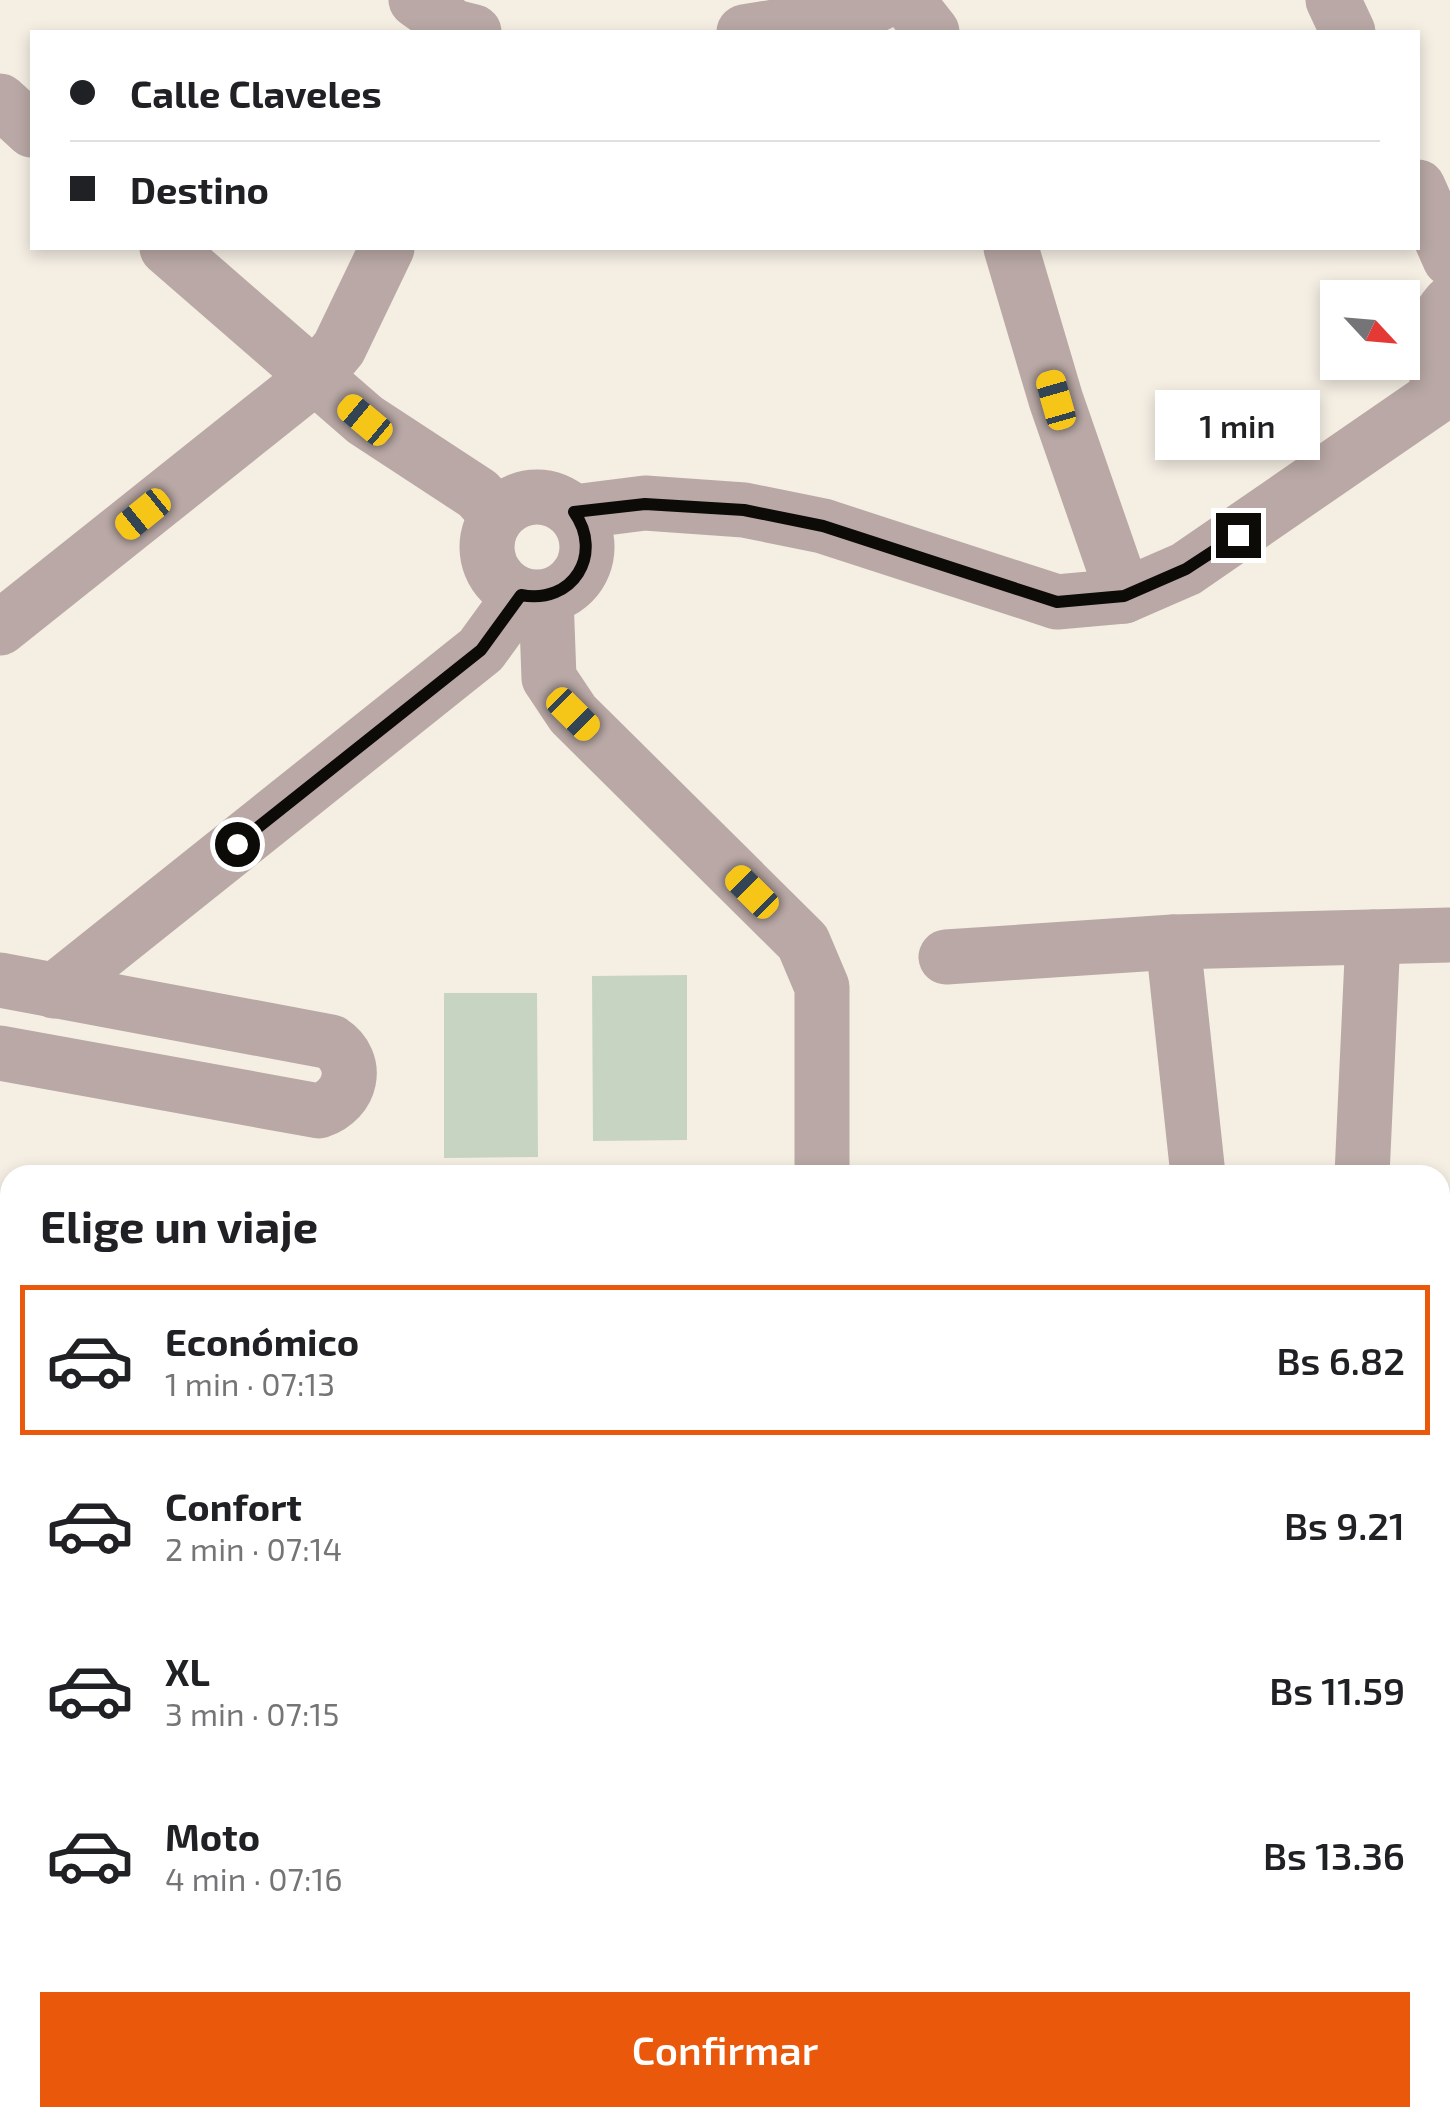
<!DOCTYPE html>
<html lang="es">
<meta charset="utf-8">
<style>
:root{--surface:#fff;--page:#f2f2f2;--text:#202124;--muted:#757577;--line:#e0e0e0;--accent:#ea580c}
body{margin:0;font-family:"Exo 2",sans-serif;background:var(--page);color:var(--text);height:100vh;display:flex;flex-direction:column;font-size:38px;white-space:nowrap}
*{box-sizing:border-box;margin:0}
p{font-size:32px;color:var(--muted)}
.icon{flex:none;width:55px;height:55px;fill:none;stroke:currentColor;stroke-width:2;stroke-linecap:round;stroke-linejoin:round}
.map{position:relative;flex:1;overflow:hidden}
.side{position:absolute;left:0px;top:1165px;width:1450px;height:962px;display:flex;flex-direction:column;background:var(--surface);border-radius:30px 30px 0 0;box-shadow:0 5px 15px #0003}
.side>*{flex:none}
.banner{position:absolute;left:30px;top:30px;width:1390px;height:220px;border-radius:0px;box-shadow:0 5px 15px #0003;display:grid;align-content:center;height:220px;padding:0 40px;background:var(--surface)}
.needle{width:65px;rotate:116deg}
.controls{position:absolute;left:1320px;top:280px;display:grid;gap:20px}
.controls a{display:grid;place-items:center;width:100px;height:100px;border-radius:0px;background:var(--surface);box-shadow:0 5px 15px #0003;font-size:50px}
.end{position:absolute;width:45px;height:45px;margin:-22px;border:12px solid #0d0b08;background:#fff;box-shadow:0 0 0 5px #fff}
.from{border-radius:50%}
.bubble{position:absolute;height:70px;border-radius:0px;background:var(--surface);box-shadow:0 5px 15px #0003;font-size:32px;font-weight:600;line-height:70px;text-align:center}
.car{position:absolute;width:30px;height:60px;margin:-30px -15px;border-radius:12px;box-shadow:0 0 8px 2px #0007;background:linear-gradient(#f5c518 24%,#345 0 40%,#f5c518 0 76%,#345 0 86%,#f5c518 0)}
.banner b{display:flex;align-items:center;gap:35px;height:95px;font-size:38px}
.banner b+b{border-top:2px solid var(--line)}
.banner i{width:25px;height:25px;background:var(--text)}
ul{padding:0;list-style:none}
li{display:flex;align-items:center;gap:30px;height:150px;margin:0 20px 15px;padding:0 20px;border:5px solid transparent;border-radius:0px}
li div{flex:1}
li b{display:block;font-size:38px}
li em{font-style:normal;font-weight:600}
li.on{border-color:var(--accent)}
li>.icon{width:90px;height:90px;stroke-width:1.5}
h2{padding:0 40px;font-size:45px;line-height:120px}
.action{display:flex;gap:20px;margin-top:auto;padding:20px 40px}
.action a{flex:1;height:115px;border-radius:0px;background:var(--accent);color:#fff;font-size:40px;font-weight:600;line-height:115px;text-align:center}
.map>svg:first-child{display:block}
.green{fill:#c7d4c1}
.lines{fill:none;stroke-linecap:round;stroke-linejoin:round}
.minor{stroke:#b9a8a5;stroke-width:55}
.major{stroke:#8b6e69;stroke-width:55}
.route{stroke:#0d0b08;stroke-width:12}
</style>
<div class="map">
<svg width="1450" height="2127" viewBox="0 0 1450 2127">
<rect width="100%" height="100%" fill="#f4eee3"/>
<g class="green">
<polygon points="687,975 687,1140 593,1141 592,976"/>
<polygon points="537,993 538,1157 444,1158 444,993"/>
<polygon points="1440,1580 1450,1580 1450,1720 1440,1721"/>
<polygon points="1450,1785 1450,1890 1440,1892 1440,1786"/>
<polygon points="267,2118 649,2118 636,2127 239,2127"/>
<polygon points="746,2118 1042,2118 1034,2127 736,2127"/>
</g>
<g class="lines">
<g class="minor">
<polyline points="416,0 454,27 474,32"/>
<polyline points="907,0 932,32"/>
<polyline points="1333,0 1348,32"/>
<polyline points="744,32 860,13 886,0"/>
<polyline points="0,101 32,130"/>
<polyline points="1418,187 1450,259"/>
<polyline points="167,248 365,420 478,494 497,515"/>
<polyline points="1011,248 1056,400 1124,596"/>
<path d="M 1450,303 C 1426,330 1423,366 1450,392"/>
<circle cx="537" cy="547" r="50"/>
<polyline points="574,512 645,503 744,510 823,526 1057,602 1124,596 1186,569 1446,390"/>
<polyline points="546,597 549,678 573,714 803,942 822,987 822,1175"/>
<polyline points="0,628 315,377 339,348 387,248"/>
<polyline points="1173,942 1198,1175"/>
<polyline points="946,957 1173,942 1450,935"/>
<path d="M 0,980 L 331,1042 C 361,1062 352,1100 319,1111 L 0,1053"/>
<polyline points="54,991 481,650 521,595"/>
<polyline points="1362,1175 1373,937"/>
<polyline points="1440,1259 1450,1259"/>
<polyline points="0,1333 10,1334"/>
<polyline points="1440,1561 1450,1561"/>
<polyline points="0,1638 10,1655"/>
<polyline points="0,2049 10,2072"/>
<polyline points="29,2118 34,2127"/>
<polyline points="1208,2118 1212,2127"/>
<polyline points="183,2127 212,2118"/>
<polyline points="1072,2127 1080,2118"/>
</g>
<g class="major">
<polyline points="1440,1755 1450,1755"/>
<polyline points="667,2127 682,2118"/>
</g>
</g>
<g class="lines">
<path class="route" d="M 237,844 L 481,650 L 521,595 C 573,605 604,554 574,512 L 645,504 L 744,510 L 823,526 L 1057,602 L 1124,596 L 1186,569 L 1238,535"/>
</g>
</svg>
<div class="controls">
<a><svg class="needle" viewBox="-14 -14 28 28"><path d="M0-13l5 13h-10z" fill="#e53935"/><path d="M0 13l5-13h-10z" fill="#757577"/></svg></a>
</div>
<i class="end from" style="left:237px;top:844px"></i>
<i class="end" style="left:1238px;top:535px"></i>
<div class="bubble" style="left:1155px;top:390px;width:165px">1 min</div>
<i class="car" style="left:1056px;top:400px;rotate:344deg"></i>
<i class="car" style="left:365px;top:420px;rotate:310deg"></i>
<i class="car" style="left:143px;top:514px;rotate:231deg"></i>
<i class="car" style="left:573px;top:714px;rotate:135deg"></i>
<i class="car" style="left:752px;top:892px;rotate:315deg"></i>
<div class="banner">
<b><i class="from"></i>Calle Claveles</b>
<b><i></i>Destino</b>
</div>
<section class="side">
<h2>Elige un viaje</h2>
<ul>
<li class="on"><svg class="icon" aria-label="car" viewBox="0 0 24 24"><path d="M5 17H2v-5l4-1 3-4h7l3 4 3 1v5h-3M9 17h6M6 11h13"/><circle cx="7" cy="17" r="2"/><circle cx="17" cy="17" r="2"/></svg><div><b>Económico</b><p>1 min · 07:13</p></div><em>Bs 6.82</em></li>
<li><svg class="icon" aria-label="car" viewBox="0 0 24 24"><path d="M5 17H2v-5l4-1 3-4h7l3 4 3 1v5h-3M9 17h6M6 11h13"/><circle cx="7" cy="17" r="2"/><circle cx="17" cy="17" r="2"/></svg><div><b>Confort</b><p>2 min · 07:14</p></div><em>Bs 9.21</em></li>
<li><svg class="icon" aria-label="car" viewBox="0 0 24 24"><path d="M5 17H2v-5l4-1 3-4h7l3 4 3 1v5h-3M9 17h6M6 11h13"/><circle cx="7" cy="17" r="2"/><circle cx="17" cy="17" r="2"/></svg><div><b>XL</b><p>3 min · 07:15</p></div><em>Bs 11.59</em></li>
<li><svg class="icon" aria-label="car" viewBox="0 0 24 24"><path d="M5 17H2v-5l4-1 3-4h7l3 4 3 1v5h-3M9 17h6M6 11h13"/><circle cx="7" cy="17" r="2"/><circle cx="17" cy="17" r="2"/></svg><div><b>Moto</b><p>4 min · 07:16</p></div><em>Bs 13.36</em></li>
</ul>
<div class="action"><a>Confirmar</a></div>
</section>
</div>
